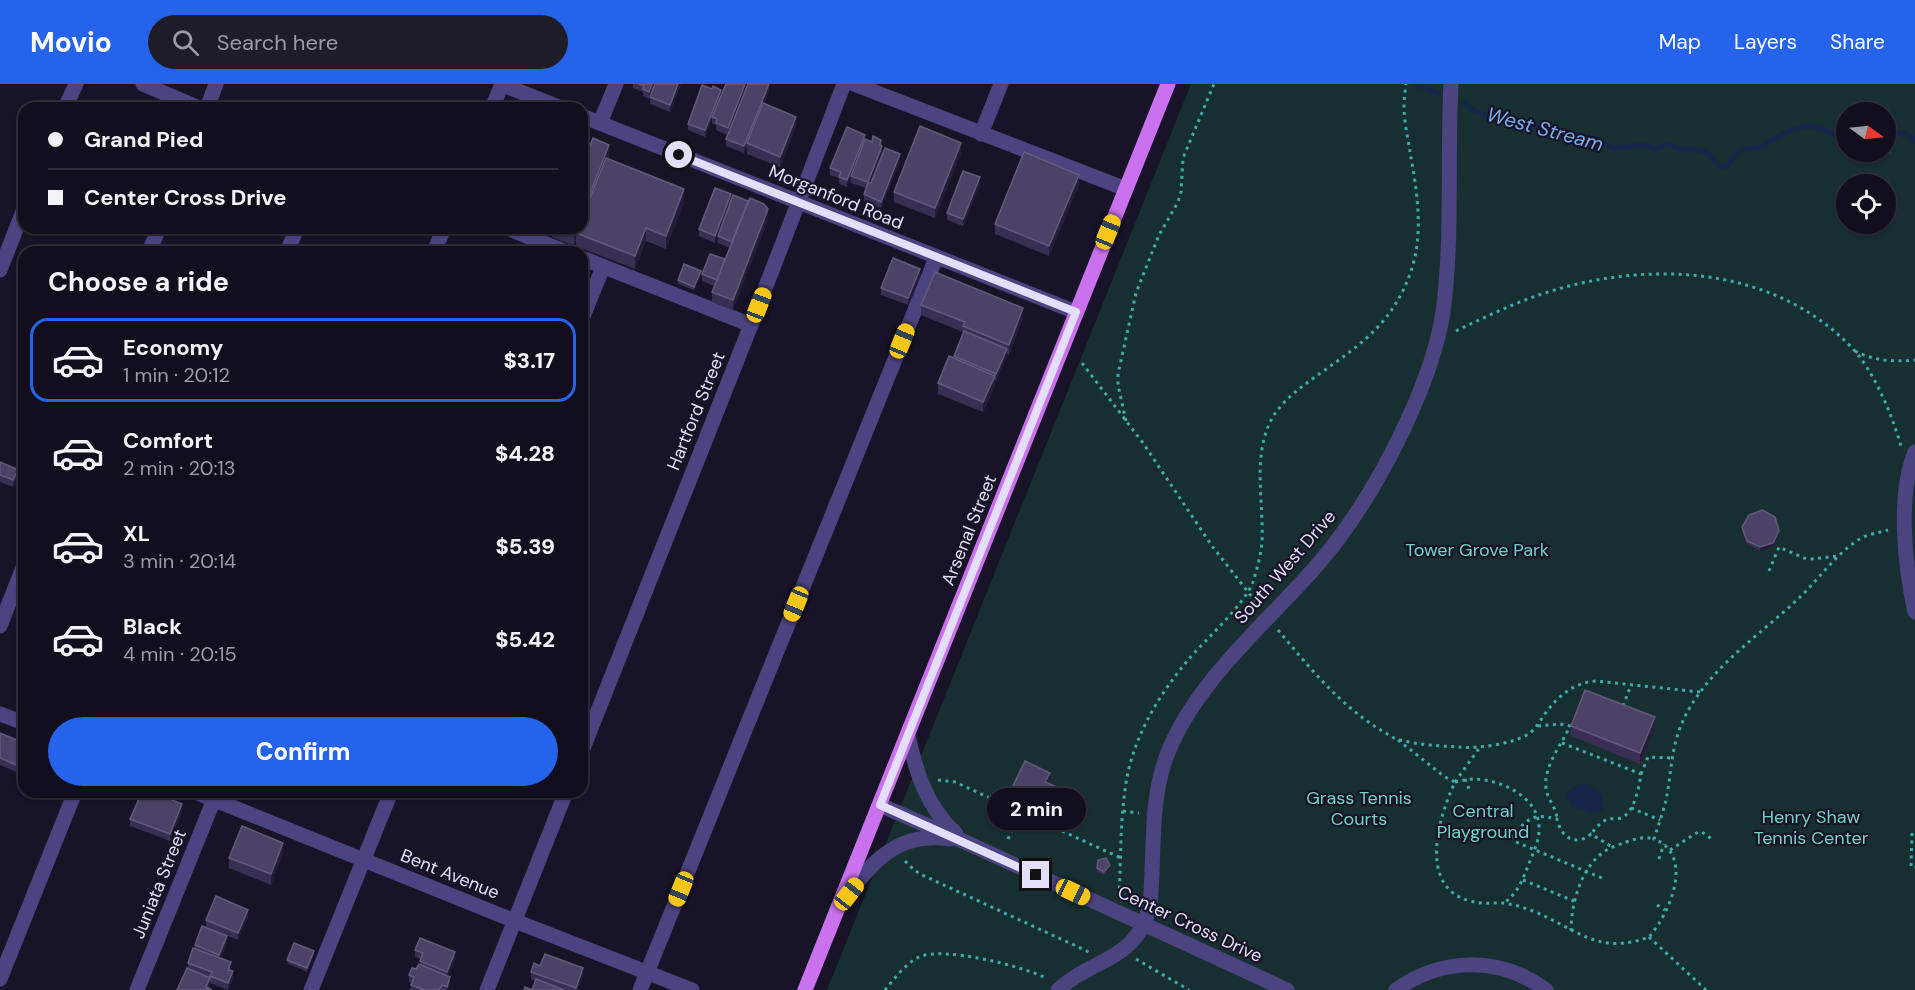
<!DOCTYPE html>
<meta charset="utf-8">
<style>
:root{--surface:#120e1d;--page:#1f1c2a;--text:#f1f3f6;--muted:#9c9ca4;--line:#312e3b;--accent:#2563eb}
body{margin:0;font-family:"DM Sans",sans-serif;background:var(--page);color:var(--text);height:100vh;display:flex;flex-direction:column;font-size:22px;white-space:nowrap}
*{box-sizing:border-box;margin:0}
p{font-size:20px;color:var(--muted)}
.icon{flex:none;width:33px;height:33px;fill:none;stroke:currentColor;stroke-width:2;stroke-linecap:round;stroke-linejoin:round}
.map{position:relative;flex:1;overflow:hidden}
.sheet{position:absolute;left:18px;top:162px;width:570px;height:552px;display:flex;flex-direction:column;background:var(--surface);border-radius:18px;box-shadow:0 2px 4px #0004,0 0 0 2px var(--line)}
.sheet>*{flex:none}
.guide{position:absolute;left:18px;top:18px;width:570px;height:132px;border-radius:18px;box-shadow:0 2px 4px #0004,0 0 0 2px var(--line);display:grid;align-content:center;height:132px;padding:0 30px;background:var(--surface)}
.needle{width:39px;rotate:105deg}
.controls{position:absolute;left:1836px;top:18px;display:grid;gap:12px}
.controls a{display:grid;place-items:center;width:60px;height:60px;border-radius:50%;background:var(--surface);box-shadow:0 2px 4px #0004,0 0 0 2px var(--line);font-size:30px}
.end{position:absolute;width:27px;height:27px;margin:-14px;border:8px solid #e3defb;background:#111;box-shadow:0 0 0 3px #111}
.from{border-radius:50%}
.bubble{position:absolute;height:42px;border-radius:21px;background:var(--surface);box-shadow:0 2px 4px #0004,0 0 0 2px var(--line);font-size:20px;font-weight:800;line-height:42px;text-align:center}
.car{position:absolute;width:18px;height:36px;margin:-18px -9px;border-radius:8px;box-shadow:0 0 4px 2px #0007;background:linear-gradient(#f5c518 24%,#345 0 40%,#f5c518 0 76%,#345 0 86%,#f5c518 0)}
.guide b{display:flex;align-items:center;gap:21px;height:57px;font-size:22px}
.guide b+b{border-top:2px solid var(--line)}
.guide i{width:15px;height:15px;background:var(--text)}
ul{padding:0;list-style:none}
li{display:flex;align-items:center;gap:18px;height:84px;margin:0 12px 9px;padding:0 18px;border:3px solid transparent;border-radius:18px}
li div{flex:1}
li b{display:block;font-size:22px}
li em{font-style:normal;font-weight:800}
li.on{border-color:var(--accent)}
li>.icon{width:54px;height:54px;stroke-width:1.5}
h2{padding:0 30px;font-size:27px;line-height:72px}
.action{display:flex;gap:12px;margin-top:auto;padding:12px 30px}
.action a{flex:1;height:69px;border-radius:36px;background:var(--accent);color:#fff;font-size:24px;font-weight:800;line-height:69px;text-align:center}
header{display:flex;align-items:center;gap:36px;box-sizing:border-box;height:84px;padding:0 30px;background:var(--accent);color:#fff}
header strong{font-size:28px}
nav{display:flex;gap:33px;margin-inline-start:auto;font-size:21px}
.search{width:420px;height:54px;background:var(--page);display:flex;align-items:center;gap:15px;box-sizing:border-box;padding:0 21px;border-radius:33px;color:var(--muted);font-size:22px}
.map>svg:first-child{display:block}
.green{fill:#172f30;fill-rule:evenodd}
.water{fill:#162549}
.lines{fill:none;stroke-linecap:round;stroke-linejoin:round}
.stream{stroke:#162549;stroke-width:5}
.path{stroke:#40aaad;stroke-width:3;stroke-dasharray:3 4.5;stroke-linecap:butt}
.minor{stroke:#4b4480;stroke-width:15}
.major{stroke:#ca72ee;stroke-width:15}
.wall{fill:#392f53}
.shaded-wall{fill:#241c3a}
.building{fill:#4b4265;stroke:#635a7c;stroke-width:1.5}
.route{stroke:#e3defb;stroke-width:8}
.labels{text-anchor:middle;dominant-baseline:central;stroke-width:4.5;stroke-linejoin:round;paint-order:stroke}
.street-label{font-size:18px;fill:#e3defb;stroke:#181327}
.park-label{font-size:18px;fill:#71d3c3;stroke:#181327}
.water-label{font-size:20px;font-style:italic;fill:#78aeee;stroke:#181327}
</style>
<header>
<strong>Movio</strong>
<div class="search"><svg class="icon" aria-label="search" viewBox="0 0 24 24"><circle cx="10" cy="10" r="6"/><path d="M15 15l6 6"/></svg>Search here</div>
<nav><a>Map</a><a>Layers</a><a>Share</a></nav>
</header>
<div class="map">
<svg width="1915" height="906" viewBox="0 0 1915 906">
<rect width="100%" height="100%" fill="#181327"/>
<path class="green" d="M 1191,0 L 1915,0 L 1915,906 L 827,906 ZM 1846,28 L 1886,28 L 1886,68 L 1846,68 ZM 1846,100 L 1886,100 L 1886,140 L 1846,140 Z"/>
<path class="water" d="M 1581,700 C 1598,701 1606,712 1602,728 L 1594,727 L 1592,730 L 1570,721 L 1572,718 L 1565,713 L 1568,707 Z"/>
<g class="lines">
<g class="stream">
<polyline points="1416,0 1437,9"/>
<path d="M 1465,20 L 1472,26 L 1495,34 L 1549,46 L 1589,53 L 1615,64 L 1641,61 L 1656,65 L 1668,60 C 1673,61 1678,65 1682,65 C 1707,67 1704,64 1721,84 L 1727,82 C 1744,60 1736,67 1763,63 C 1771,54 1798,41 1811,42 C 1819,42 1830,48 1837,53 L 1839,60 L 1846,67"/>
<path d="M 1886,50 C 1896,47 1909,47 1915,58"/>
<polyline points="1847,68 1854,71 1861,68"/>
</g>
<g class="path">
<polyline points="1886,37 1891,57 1888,73"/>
<path d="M 1456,247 C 1491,230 1527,213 1565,203 C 1664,177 1779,186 1853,265 C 1875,289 1892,331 1901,362"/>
<path d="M 1855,267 C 1874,277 1894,278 1915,276"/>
<polyline points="1082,279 1143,359 1212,462 1259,522"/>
<polyline points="1126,337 1118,301 1118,290 1136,209 1159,151 1178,118 1181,108 1183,74 1214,0"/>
<polyline points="1769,487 1779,463 1804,474 1812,475 1838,472"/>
<path d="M 1278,546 C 1309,583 1341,623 1384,648 C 1389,651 1394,655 1400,656 C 1419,661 1440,662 1459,663 C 1478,665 1514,660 1530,649 C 1536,644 1540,637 1544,631 C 1558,612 1573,599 1596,597 L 1700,608"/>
<polyline points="1623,622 1631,601"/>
<path d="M 1538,642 L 1560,640 L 1570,642 C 1562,660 1543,683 1546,704 C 1547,715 1556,722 1557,735"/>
<path d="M 1398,656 L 1445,693 L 1455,698 C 1439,732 1417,803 1470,817 C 1480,820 1491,819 1502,819 C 1512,820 1523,823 1533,827 C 1577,845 1598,872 1649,853 C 1670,829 1695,771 1654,755 C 1658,742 1663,729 1666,716 C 1671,692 1671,667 1680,644 C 1701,589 1758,553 1799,514 C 1819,495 1835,471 1858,456 C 1867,450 1878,449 1888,446"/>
<path d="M 1562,659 L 1641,690 C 1639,703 1635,726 1623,733 C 1618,736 1613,734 1609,735 C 1601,737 1596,744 1591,750"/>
<polyline points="1641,690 1648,673 1672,674"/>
<polyline points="1465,695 1469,705"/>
<polyline points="938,696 955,698 1121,774"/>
<path d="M 1455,698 C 1461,697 1467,695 1473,695 C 1501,695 1541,714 1539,746 C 1539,757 1534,767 1530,777 C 1523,794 1519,808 1504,819"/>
<polyline points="1455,698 1480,663"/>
<polyline points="1631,724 1660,736"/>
<polyline points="1123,727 1139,729"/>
<polyline points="1912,749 1911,783 1915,783"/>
<path d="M 1512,754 C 1527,734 1533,729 1557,735 C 1561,753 1575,763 1591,750 L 1612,763"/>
<polyline points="1008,755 1022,724"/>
<polyline points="1516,758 1602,794"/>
<polyline points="1670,766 1698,748 1702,748 1713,756"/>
<polyline points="1659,775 1664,760"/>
<polyline points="905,777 913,785 920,790 1089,868"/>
<polyline points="1523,796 1574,817"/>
<path d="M 1119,812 C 1121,777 1120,741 1125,706 C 1131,657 1157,613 1188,576 C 1205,556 1245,520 1253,498 C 1257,485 1261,471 1262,458 C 1264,416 1251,369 1274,331 C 1286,313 1304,301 1322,288 C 1363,259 1394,237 1411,187 C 1424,150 1417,106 1410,68 C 1408,54 1404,38 1404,23 C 1404,15 1405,8 1406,0"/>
<polyline points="1657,821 1665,826"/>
<path d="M 1571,847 C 1571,821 1580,787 1601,770 C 1608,764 1618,761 1626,758 C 1636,755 1644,752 1654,755"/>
<polyline points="1649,853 1706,906"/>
<polyline points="1136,875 1189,906"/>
<path d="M 885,906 C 894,895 906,879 919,873 C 943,862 1022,882 1046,894"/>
</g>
<g class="minor">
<polyline points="143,0 199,24"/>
<polyline points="501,0 561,24"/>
<polyline points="854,0 1126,105"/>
<polyline points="65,24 76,0"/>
<polyline points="207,24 216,0"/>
<polyline points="492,24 502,0"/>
<polyline points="582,32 1076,228"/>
<polyline points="600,39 616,0"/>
<polyline points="981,50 1001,0"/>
<polyline points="507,144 566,168"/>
<polyline points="149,168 159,144"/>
<polyline points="287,168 297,144"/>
<polyline points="434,168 444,144"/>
<polyline points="582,174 751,241"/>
<polyline points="0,186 24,125"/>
<polyline points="582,235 603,183"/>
<path d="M 1915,368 C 1897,412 1905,483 1915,528"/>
<polyline points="0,542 24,481"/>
<polyline points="0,630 24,639"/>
<path d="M 908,651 C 916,689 927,723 956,750"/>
<polyline points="582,667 751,241 844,0"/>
<polyline points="195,708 515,837 692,906"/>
<polyline points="880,721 965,758 1287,906"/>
<path d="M 843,817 C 871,778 898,747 950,755"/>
<polyline points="0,895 75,708"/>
<polyline points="137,906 217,708"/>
<polyline points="311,906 391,708"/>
<polyline points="487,906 566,708"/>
<polyline points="640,906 936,174"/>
<path d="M 1058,906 C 1093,873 1138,878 1150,820 C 1155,771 1149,718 1167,671 C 1194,600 1264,541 1313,486 C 1350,444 1380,395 1404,344 C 1421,308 1437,268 1443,228 C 1453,153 1447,76 1451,0"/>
<path d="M 1396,906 C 1442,873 1500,872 1546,906"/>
</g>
<polyline class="major" points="805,906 1168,0"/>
</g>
<g class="wall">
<polygon points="633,0 681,0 670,28 650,20 650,13 652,7 649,15 643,12 643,8 633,4"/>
<polygon points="746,6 769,7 764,19 796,43 780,83 747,70 747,62 744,69 726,62 726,55 727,51 716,46 716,41 712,40 712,35 705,53 688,46 688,40 721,11"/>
<polygon points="865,55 881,61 882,69 871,99 900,77 881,124 864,117 864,110 866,104 851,99 851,93 847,103 839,100 839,94 830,91 830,84"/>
<polygon points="961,69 935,134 894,118 894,108"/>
<polygon points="609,71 608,75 684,118 666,165 646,157 635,185 576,162 576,155 574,162 552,153 552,144 582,144 582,76 584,77"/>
<polygon points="980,100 963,142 947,136 947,129"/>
<polygon points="1079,101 1049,172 995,150 995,140"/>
<polygon points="731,117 768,136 733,226 712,218 712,208 714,202 702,197 702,190 725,175 730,164 718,159 718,152 721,143 715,159 699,152 699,145"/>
<polygon points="701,190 694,206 678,200 678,196"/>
<polygon points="920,191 908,221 881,211 881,204"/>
<polygon points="921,221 1023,234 1009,271 1007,270 996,297 995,296 995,302 983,328 938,310 938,299 954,275 963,248 921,231"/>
<polygon points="0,378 21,387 21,394 19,399 16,397 13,403 0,398"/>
<polygon points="1742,443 1779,450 1773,462 1760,467 1747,460 1742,447"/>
<polygon points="1571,642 1655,643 1640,680 1571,652"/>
<polygon points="0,649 24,659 24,691 0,681"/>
<polygon points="1050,695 1048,699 1061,712 1051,734 1037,727 1036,730 1017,722 1017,720 1009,717 1009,710"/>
<polygon points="182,727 170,757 130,742 130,735"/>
<polygon points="283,769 271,801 229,784 229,774"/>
<polygon points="1098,776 1110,785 1104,791 1097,788"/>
<polygon points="248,833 238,856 206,843 206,836"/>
<polygon points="227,859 221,874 231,885 233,894 228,906 210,899 210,894 210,901 209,904 177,906 188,885 188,879 195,864 195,861"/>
<polygon points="415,866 455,875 448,892 450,900 448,906 408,906 411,904 412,899 409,898 409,891 416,885 420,880 421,875 415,873"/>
<polygon points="314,870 307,888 287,879 287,876"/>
<polygon points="540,882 583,891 578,906 524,906 532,906 535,897 531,895 531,888"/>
</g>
<g class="shaded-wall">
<polygon points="652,0 655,0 649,15 649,8"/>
<polygon points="678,0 681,0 670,28 670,21"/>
<polygon points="746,0 746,6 728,51 728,44"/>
<polygon points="769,0 769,7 748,60 747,59 744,69 744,62"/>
<polygon points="721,6 721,12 705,53 705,46"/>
<polygon points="796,33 796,43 780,83 780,73"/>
<polygon points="865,51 865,58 847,103 847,96"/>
<polygon points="961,59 961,69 935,134 935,124"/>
<polygon points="609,61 609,71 582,140 582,130"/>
<polygon points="882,62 882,69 868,105 868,98"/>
<polygon points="900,70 900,77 881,124 881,118"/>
<polygon points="1079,91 1079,101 1049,172 1049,162"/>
<polygon points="980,93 980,100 963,142 963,135"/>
<polygon points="684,105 684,118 666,165 666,152"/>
<polygon points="731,110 731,117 715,159 715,152"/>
<polygon points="768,125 768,136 733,226 733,216"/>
<polygon points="576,144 580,144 576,149 576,155 574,162 574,151"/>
<polygon points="646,144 646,157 635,185 635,172"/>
<polygon points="920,185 920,191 908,221 908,214"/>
<polygon points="701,187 701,190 694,206 694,203"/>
<polygon points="1023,224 1023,234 1009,271 1009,261"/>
<polygon points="1007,265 1007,272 996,297 996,290"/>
<polygon points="995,292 995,302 983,328 983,318"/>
<polygon points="16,390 16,397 13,403 13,396"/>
<polygon points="1779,447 1779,450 1773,462 1760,467 1760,463"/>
<polygon points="1655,633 1655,643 1640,680 1640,669"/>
<polygon points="1050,689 1050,695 1045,705 1045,698"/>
<polygon points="1061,705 1061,712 1051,734 1051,727"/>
<polygon points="182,720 182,727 170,757 170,750"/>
<polygon points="283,759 283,769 271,801 271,790"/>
<polygon points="1110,781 1110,785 1104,791 1104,788"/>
<polygon points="248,826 248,833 238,856 238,849"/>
<polygon points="227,852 227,859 219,878 219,871"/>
<polygon points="314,867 314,870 307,888 307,884"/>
<polygon points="455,868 455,875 447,895 447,888"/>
<polygon points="583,884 583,891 578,906 576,906"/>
<polygon points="233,887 233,894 228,906 228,899"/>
<polygon points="450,893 450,900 448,906 447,906 447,903"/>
<polygon points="210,894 210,901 208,906 206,903"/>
</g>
<g class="building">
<polygon points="639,0 652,0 649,8 643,5 644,2"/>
<polygon points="655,0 678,0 670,21 650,13"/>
<polygon points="726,0 745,0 728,44 716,39 717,35 712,33"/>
<polygon points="748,0 769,0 744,62 726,55"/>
<polygon points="702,1 712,5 713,2 721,6 705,46 688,40"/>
<polygon points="763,19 796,33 780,73 747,59"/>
<polygon points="920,42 961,59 935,124 894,108"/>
<polygon points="847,43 865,51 847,96 839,93 841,88 830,84"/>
<polygon points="873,52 881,56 880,61 882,62 868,98 851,92 865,55 872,58"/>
<polygon points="593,54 609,61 582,130 582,106 584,100 582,99 582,76 584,77"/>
<polygon points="885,64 900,70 881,118 864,110 868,99 871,99"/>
<polygon points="1024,68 1079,91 1049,162 995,140"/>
<polygon points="606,74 684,105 666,152 646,144 635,172 576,149 578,144 582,144 582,134"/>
<polygon points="963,87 980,93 963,135 947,129"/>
<polygon points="715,104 731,110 715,152 699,145"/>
<polygon points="733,111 748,117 732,158 718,152"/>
<polygon points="750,114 764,120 768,125 733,216 712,208"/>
<polygon points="556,144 576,144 574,151"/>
<polygon points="710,170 725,175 717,196 702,190"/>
<polygon points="893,174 920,185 908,214 881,204"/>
<polygon points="684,180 701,187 694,203 678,196"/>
<polygon points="935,188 1023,224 1009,261 963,242 965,238 921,221"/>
<polygon points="964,247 1007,265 996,290 954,272"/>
<polygon points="949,272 995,292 983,318 938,299"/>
<polygon points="0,378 21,387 19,392 16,390 13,396 0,391"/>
<polygon points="1762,426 1775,433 1779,447 1773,459 1760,463 1747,457 1742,443 1749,431"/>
<polygon points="1585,606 1655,633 1640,669 1571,642"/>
<polygon points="0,649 24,659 24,684 0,674"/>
<polygon points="1025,677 1050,689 1045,698 1061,705 1051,727 1037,720 1036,723 1017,715 1018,714 1009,710"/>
<polygon points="142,708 153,708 182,720 170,750 130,735"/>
<polygon points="242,742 283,759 271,790 229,774"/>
<polygon points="1106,774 1110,781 1104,788 1097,784 1098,776"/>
<polygon points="216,812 248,826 238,849 206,836"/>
<polygon points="202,842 227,852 219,871 195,861"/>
<polygon points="420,854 455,868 447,888 420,877 423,869 415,866"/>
<polygon points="294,859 314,867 307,884 287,876"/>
<polygon points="193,864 231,878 228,886 233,887 228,899 210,892 212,888 188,879"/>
<polygon points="545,870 583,884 576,904 531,888 534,879 540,882"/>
<polygon points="419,880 450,893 447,903 442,901 439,906 424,906 411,901 414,893 409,891 412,884 416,885"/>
<polygon points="187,884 210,894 206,903 212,906 177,906"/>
<polygon points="536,895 564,906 524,906 525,903 532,906"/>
</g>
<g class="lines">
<polyline class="route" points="679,71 1076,228 880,721 1036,791"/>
</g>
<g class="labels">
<g class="street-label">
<text transform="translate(836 113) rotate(22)">Morganford Road</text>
<text transform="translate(696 327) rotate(-68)">Hartford Street</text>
<text transform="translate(969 446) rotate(-68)">Arsenal Street</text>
<text transform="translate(1285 483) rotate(-49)">South West Drive</text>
<text transform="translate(450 790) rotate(22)">Bent Avenue</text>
<text transform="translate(159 800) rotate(-68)">Juniata Street</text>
<text transform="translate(1190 840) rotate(25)">Center Cross Drive</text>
</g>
<g class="park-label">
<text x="1477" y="466">Tower Grove Park</text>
<text x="1359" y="714">Grass Tennis<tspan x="1359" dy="21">Courts</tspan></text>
<text x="1483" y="727">Central<tspan x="1483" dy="21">Playground</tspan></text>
<text x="1811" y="733">Henry Shaw<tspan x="1811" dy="21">Tennis Center</tspan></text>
</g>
<g class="water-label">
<text transform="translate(1545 45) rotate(15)">West Stream</text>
</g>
</g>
</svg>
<div class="controls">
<a><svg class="needle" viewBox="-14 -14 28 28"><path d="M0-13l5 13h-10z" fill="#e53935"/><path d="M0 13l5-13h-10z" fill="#9c9ca4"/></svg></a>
<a><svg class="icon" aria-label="locate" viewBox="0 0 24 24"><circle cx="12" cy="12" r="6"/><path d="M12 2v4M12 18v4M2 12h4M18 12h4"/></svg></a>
</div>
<i class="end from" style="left:679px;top:71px"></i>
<i class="end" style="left:1036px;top:791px"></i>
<div class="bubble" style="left:987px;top:704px;width:99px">2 min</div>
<i class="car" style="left:1108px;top:148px;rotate:22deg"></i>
<i class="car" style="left:759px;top:221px;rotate:21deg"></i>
<i class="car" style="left:902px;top:257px;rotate:22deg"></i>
<i class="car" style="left:796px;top:520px;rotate:202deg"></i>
<i class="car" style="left:681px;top:805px;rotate:202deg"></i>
<i class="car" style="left:1073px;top:808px;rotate:115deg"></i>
<i class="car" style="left:849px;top:810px;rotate:38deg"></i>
<div class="guide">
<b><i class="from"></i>Grand Pied</b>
<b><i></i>Center Cross Drive</b>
</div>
<section class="sheet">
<h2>Choose a ride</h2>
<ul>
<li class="on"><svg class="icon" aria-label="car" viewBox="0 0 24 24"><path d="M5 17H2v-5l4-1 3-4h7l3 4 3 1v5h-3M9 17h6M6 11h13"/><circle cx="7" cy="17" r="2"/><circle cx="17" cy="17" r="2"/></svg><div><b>Economy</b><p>1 min · 20:12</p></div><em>$3.17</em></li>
<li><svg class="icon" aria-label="car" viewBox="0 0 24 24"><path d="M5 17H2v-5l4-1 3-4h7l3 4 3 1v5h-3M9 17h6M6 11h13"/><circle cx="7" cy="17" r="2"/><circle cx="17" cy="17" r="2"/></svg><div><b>Comfort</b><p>2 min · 20:13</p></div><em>$4.28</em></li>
<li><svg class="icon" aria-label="car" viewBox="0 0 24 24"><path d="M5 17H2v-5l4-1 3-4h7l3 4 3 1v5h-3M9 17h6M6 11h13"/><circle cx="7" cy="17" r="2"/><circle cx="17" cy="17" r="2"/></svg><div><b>XL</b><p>3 min · 20:14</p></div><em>$5.39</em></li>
<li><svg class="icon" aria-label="car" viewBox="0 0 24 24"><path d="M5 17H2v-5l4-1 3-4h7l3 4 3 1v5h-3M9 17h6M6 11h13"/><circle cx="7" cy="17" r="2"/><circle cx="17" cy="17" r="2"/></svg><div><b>Black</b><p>4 min · 20:15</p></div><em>$5.42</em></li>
</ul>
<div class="action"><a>Confirm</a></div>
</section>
</div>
